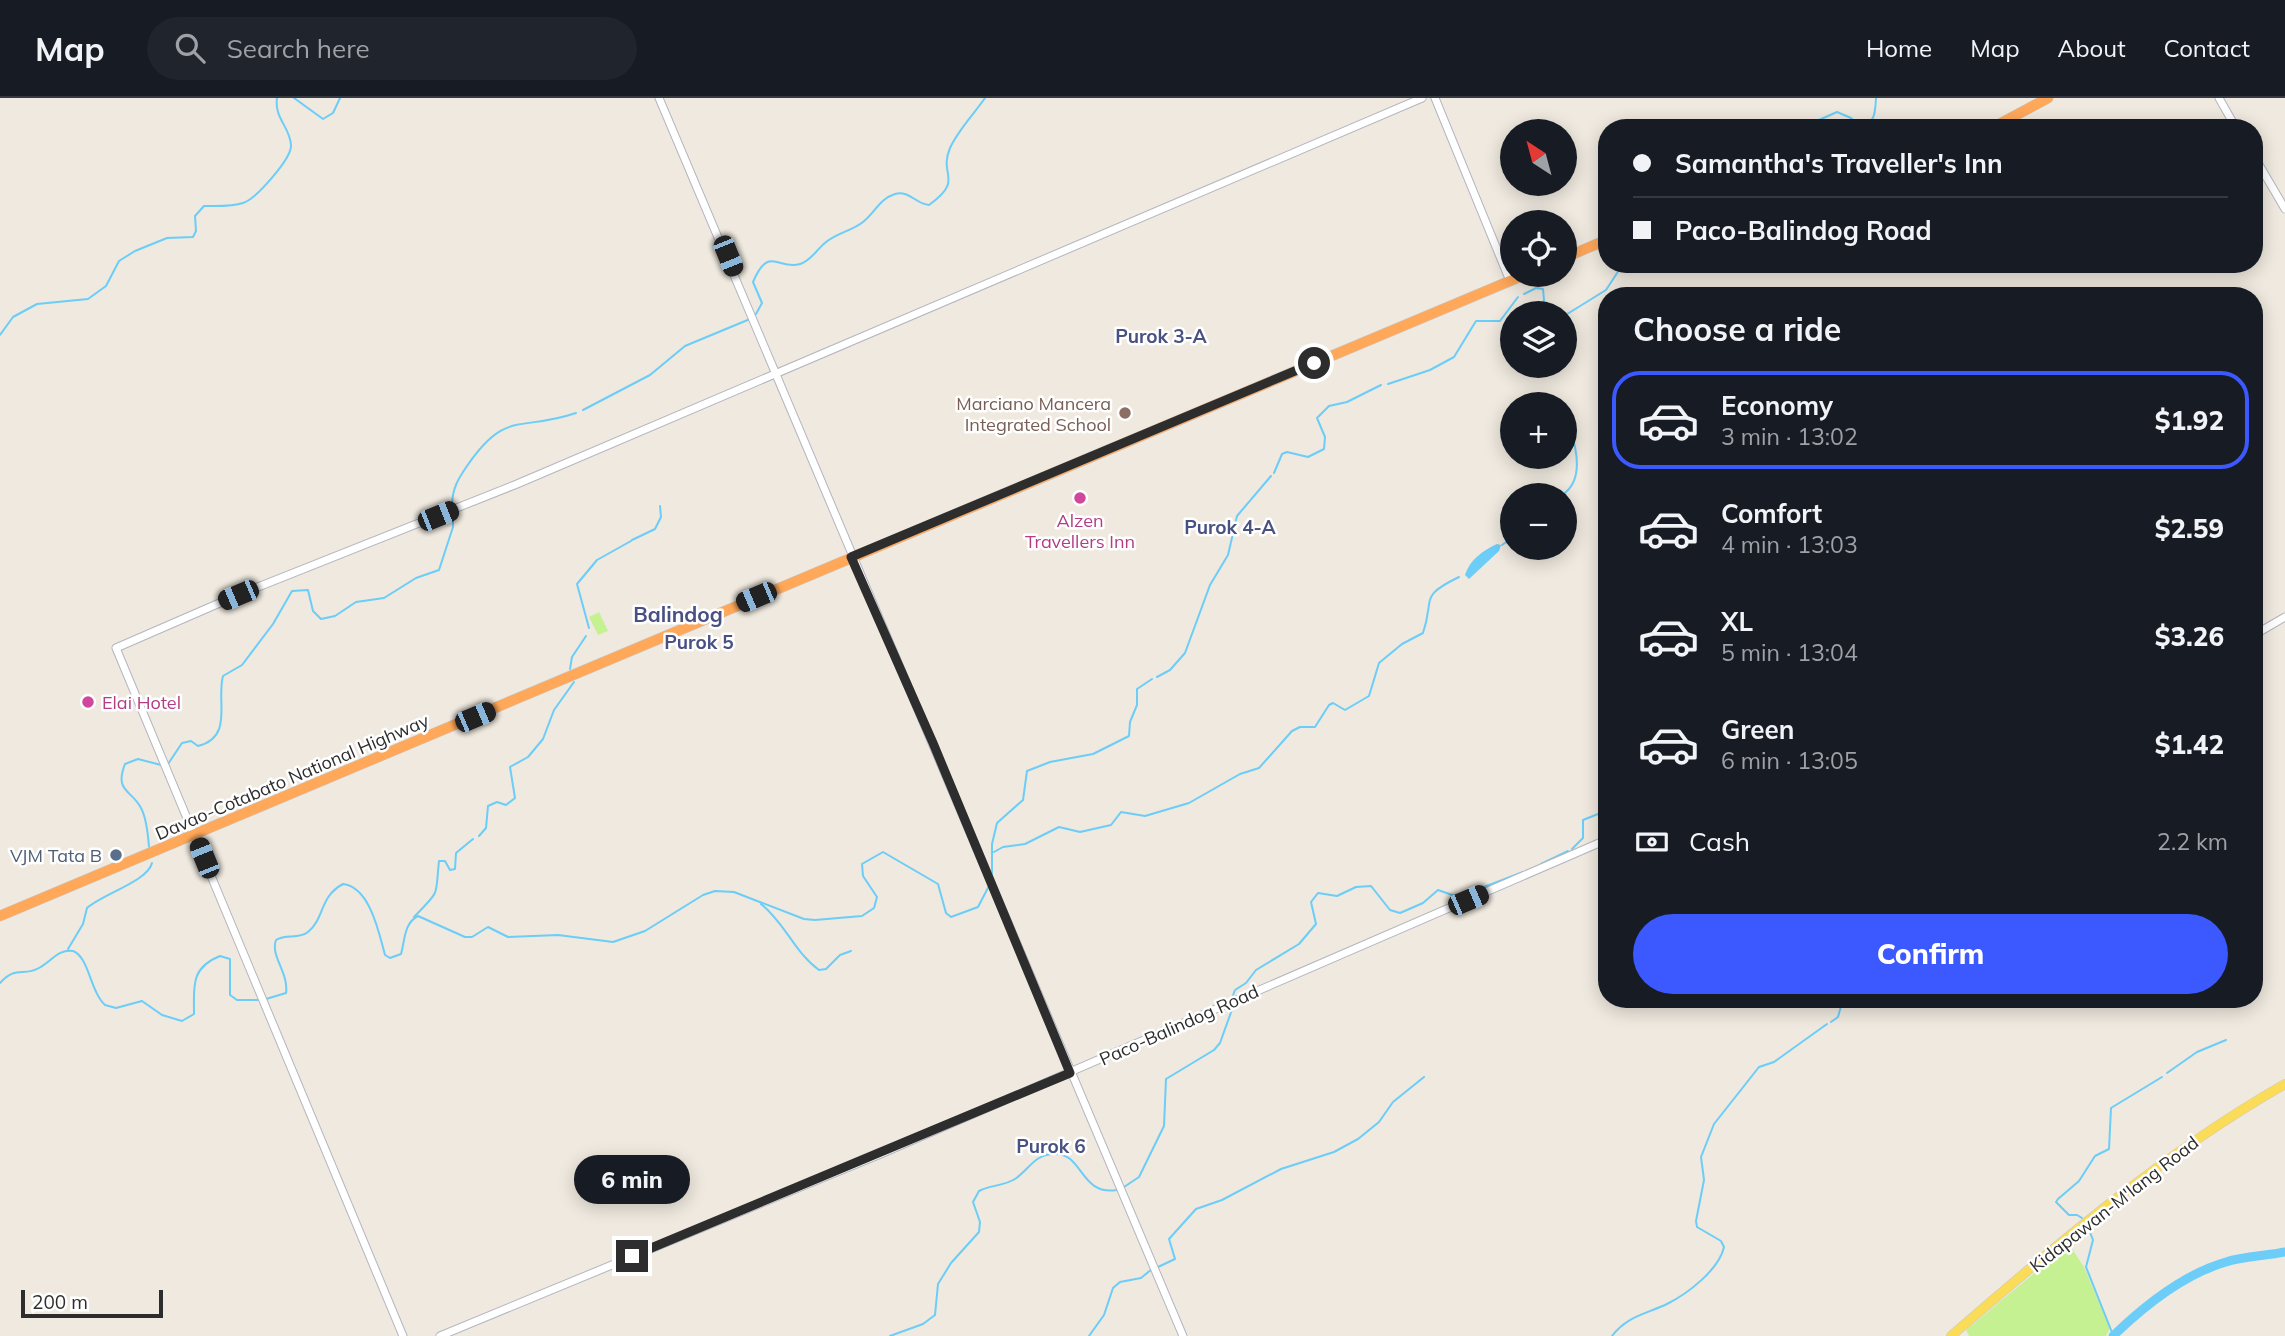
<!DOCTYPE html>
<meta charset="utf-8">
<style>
:root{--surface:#171b24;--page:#20242c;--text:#f1f3f6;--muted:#9ea1a6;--line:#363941;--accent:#3c59ff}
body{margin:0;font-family:Mulish,sans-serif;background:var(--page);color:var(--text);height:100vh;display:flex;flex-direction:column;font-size:26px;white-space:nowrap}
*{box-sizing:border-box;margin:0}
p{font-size:23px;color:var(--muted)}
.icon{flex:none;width:38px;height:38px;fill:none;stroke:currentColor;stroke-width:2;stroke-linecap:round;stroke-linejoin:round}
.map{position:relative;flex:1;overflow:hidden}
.drawer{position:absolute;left:1598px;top:189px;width:665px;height:721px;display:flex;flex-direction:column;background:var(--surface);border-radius:28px;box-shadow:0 4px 18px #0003}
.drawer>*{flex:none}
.top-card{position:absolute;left:1598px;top:21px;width:665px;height:154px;border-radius:28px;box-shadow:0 4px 18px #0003;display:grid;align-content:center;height:154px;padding:0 35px;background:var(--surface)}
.needle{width:46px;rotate:324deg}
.fabs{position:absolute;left:1500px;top:21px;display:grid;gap:14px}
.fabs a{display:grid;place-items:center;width:77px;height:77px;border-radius:50%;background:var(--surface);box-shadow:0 4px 18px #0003;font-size:35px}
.scale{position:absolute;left:21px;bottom:18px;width:142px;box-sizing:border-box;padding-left:7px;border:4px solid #2d2d2d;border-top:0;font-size:19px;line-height:24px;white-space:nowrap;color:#2d2d2d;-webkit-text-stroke:5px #fff;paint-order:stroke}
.end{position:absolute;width:32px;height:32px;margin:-16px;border:9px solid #2d2d2d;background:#fff;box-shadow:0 0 0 4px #fff}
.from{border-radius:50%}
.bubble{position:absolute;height:49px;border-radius:24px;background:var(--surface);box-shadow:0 4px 18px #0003;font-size:23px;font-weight:800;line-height:49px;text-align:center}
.car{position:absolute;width:21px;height:42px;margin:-21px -10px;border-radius:9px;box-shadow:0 0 5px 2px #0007;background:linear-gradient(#222 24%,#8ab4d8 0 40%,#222 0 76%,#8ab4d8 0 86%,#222 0)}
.top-card b{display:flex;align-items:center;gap:24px;height:66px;font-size:26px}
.top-card b+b{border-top:2px solid var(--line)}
.top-card i{width:18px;height:18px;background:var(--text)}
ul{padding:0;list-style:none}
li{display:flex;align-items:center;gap:21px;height:98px;margin:0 14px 10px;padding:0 21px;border:4px solid transparent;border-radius:28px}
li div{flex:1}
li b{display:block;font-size:26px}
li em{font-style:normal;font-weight:800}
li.current{border-color:var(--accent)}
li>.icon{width:63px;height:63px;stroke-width:1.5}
h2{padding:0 35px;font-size:32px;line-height:84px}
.pay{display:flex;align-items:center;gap:18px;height:77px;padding:0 35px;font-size:26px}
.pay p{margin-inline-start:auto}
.cta{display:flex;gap:14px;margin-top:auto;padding:14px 35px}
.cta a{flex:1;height:80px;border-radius:42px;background:var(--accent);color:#fff;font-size:28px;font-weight:800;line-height:80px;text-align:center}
header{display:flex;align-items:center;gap:42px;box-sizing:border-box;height:98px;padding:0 35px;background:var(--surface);border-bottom:2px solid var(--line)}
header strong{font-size:33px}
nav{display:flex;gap:38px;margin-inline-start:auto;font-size:24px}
.search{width:490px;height:63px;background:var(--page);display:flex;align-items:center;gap:18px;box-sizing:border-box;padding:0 24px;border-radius:38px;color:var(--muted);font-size:26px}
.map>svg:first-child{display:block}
.pitch{fill:#c5f193}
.water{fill:#6bcdf8}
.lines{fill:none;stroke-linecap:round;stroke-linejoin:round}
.stream{stroke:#6bcdf8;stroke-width:2}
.river{stroke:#6bcdf8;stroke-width:9}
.minor-casing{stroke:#b3b5c1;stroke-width:9}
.major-casing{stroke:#c8c8c8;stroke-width:10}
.highway-casing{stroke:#c8c8c8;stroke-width:11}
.minor{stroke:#fff;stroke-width:7}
.major{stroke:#fbdc58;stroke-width:9}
.highway{stroke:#ffa85a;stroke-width:10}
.route{stroke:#2d2d2d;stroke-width:9}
.education-dot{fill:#8d6e63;stroke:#fff;stroke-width:2.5}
.hotel-dot{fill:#d1479c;stroke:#fff;stroke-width:2.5}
.service-dot{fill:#5c6f8a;stroke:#fff;stroke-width:2.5}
.labels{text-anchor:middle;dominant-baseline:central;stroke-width:5;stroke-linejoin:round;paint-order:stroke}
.education-label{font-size:18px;fill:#785e54;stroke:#fff;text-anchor:end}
.hotel-label{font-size:18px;fill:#b23c85;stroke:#fff}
.street-label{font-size:18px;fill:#2d2d2d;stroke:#fff}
.service-label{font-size:18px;fill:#4e5e75;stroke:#fff;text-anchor:end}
.neighbourhood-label{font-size:19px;font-weight:bold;fill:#495182;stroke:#fff}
.quarter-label{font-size:21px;font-weight:bold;fill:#495182;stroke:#fff}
</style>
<header>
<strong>Map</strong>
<div class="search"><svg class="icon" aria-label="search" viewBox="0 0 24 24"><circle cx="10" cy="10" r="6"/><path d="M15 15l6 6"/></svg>Search here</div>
<nav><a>Home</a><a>Map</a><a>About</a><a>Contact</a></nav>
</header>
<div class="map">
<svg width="2285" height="1238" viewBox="0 0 2285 1238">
<rect width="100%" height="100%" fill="#efe9df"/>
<g class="pitch">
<polygon points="599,514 608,533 598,537 589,519"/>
<polygon points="2069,1146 2084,1169 2110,1230 2106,1238 1969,1238 1966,1232"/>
</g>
<path class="water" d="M 1497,446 L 1501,447 L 1499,453 L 1469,481 L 1465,477 C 1469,463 1483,452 1497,446 Z"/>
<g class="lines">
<g class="stream">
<polyline points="294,0 323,21 333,15 340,0"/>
<path d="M 1801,30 L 1837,14 L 1851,20 L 1860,29 C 1876,25 1875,14 1876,0"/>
<polyline points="1524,196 1536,190 1543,191 1544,202 1537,215"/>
<path d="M 756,216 L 762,205 L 753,184 C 769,146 779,173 800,166 C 811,163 817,151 825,145 C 836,135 852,133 863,124 C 875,115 879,101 895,96 C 909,92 916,106 929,107 C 965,81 938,78 950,50 C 958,32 974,16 985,0"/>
<polyline points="1564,218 1606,192 1623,166"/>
<path d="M 0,237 L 13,219 L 37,206 L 88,201 L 106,188 L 119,163 L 135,153 L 167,140 L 193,139 L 196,133 L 195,118 L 204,108 C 216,108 232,109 243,105 C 256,101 292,60 291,47 C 290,29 274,20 277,0"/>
<polyline points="1388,286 1430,272 1454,259 1476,223 1500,223 1518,199"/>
<polyline points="583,312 650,277 685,248 750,221"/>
<polyline points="1274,375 1282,356 1287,354 1308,359 1324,351 1325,339 1317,320 1329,308 1347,304 1381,287"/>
<path d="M 1562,397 C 1584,383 1577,352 1570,330"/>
<path d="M 452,408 C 452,391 458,381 467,368 C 506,311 520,334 576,315"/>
<polyline points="632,442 655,431 661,419 660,408"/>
<polyline points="1502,447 1512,440"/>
<polyline points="589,530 577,486 597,462 631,443"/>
<polyline points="570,571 572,559 586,538"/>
<polyline points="1157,579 1170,572 1185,555 1210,487 1228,457 1237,418 1271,378"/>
<path d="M 168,666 L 182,645 L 191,643 L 198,648 C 234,639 216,603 223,578 L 242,567 L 273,526 L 292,493 L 308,492 L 313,513 L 321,521 L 335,518 L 356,504 L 384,500 L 416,480 L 439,472 L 453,429 L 453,416"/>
<polyline points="479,738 486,730 488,708 497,704 506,707 515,700 510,669 528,659 543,641 554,612 574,584"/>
<path d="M 149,749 C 148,737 147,721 141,710 C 132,692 114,694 125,666 L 138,661 L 161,667"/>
<polyline points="1572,751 1583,740 1583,722 1598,716 1606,704"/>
<path d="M 994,754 L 1003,749 L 1025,746 L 1059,729 L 1080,734 L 1111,727 L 1121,714 L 1145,718 L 1189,705 L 1240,676 L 1259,670 L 1292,633 L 1300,629 L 1315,629 L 1329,607 L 1333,605 L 1345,612 L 1369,598 L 1379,565 L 1402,546 L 1423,535 C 1435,500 1418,499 1459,479"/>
<polyline points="1541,766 1568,753"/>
<polyline points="992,781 992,746 997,725 1023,702 1027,673 1050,664 1093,656 1129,638 1130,624 1137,607 1137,591 1152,581"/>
<path d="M 761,806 C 785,825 795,855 819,872 L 826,871 L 840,857 L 851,853"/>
<path d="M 414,819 C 441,791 435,800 439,763 L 445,763 L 450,772 L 455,771 L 456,755 L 473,741"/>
<path d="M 68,851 L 83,826 L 87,810 C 103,796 148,783 152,765"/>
<path d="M 0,885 C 16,867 23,879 39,870 C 52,863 58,851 73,853 C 89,859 90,893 105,907 L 116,910 L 142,903 L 162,917 L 182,923 L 194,916 C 194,889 190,870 220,858 L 230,861 L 230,897 L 237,902 L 259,902"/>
<polyline points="1232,900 1235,892 1246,885 1256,872 1299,846 1316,826 1311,804 1318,795 1337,798 1356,789 1371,788 1390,812 1400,815 1423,805 1438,792 1458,799 1523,774"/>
<path d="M 266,901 L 286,895 C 289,875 270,858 276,842 C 286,835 298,842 308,834 C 325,820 319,799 343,786 C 370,789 379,835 385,857 L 390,860 L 401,856 C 405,842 404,825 418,818 L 465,839 L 472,839 L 488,829 L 508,839 L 558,837 L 613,844 L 645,833 L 703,797 L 715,793 L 734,794 L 804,821 L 815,822 L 862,818 L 874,810 L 877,799 L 863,778 L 862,766 L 883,754 L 938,786 L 946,815 L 951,819 L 978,809 L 990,786"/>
<polyline points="1831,924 1838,919 1843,901"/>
<polyline points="2167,975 2197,954 2226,942"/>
<polyline points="1124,1089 1139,1079 1164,1028 1166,981 1214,952 1220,945 1234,906"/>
<polyline points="2082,1120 2077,1117 2069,1117 2056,1104 2058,1101 2079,1083 2095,1058 2109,1051 2111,1010 2162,979"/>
<polyline points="2088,1129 2093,1142 2086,1169 2113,1237"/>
<polyline points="1158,1169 1175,1161 1169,1141 1196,1111 1222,1102 1281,1071 1334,1054 1358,1041 1379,1024 1393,1004 1424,979"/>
<path d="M 890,1238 L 923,1226 L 935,1217 L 938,1186 L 951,1165 L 979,1134 L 980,1124 L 973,1104 L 979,1093 C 990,1087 1004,1088 1015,1081 C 1030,1071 1034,1056 1055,1056 C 1083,1055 1080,1098 1117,1092"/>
<polyline points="1089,1238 1104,1217 1113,1190 1120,1184 1141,1180 1152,1171"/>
<path d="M 1612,1238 C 1627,1218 1646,1216 1667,1206 C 1687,1196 1719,1172 1724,1149 L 1721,1143 L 1697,1129 L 1696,1123 L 1704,1082 L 1701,1059 L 1714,1026 L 1759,969 L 1774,964 L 1827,926"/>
</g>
<path class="river" d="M 2113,1238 C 2144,1208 2184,1176 2226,1164 C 2244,1158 2266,1158 2285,1154"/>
<g class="minor-casing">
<g id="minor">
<polyline points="659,0 1183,1238"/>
<polyline points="1435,0 1510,183"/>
<polyline points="2219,0 2236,30"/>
<polyline points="2254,58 2285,111"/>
<polyline points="2254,537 2285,519"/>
<polyline points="403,1238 116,550 238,497 517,386 1422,0"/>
<polyline points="440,1238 883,1055 1606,742"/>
</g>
</g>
<g class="major-casing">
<path id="major" d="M 1951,1238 C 2056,1147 2164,1055 2285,986"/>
</g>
<g class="highway-casing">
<g id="highway">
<polyline points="1992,30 2048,0"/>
<polyline points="1564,160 1606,142"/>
<polyline points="0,818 1524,177"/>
</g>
</g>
<use href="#minor" class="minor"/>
<use href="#major" class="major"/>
<use href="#highway" class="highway"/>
</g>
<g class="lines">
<polyline class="route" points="632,1158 1070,975 933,645 851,459 1314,265"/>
</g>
<circle class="education-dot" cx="1125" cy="315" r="7"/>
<g class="hotel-dot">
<circle cx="1080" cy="400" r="7"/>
<circle cx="88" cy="604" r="7"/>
</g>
<circle class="service-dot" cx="116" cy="757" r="7"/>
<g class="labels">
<g class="education-label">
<text x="1111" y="305">Marciano Mancera<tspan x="1111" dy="21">Integrated School</tspan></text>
</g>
<g class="hotel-label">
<text x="1080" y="422">Alzen<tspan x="1080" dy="21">Travellers Inn</tspan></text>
<text x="102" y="604" text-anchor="start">Elai Hotel</text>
</g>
<g class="street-label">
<text transform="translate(292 679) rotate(-23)">Davao-Cotabato National Highway</text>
<text transform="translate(1179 927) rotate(-24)">Paco-Balindog Road</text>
<text transform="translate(2114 1106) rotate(-38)">Kidapawan-M'lang Road</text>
</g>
<g class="service-label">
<text x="102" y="757">VJM Tata B</text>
</g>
<g class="neighbourhood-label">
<text x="1161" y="238">Purok 3-A</text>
<text x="1230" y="429">Purok 4-A</text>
<text x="699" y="544">Purok 5</text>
<text x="1051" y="1048">Purok 6</text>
</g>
<g class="quarter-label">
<text x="678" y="516">Balindog</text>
</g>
</g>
</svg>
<div class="fabs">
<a><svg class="needle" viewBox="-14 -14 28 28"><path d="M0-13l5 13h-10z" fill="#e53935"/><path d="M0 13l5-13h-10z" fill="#9ea1a6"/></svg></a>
<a><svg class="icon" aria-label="locate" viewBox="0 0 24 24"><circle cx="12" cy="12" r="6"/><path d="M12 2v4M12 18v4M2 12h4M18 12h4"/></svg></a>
<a><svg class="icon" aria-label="layers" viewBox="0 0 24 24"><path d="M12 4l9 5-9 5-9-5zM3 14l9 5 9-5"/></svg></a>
<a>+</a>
<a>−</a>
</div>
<div class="scale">200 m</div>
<i class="end from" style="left:1314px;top:265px"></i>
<i class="end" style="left:632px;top:1158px"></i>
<div class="bubble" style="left:574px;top:1057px;width:116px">6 min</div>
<i class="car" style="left:728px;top:158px;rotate:158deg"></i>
<i class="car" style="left:438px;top:418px;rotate:68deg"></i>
<i class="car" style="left:238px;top:497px;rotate:247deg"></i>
<i class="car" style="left:756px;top:499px;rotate:247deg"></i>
<i class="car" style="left:475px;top:619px;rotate:67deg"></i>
<i class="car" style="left:204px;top:760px;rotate:338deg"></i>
<i class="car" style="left:1468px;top:802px;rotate:67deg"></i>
<div class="top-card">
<b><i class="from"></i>Samantha's Traveller's Inn</b>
<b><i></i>Paco-Balindog Road</b>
</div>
<section class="drawer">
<h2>Choose a ride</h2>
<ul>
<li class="current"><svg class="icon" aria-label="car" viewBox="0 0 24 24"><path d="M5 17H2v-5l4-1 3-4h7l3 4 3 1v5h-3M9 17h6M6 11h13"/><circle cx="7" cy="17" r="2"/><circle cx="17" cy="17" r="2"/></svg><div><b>Economy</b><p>3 min · 13:02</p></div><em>$1.92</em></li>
<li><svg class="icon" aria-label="car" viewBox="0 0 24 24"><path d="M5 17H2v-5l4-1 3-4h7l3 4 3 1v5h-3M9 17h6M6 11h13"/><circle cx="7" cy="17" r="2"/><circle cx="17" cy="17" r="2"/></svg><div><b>Comfort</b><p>4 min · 13:03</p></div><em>$2.59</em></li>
<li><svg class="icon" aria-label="car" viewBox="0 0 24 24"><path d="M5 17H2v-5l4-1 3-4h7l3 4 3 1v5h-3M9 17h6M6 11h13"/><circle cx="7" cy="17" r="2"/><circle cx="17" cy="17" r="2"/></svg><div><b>XL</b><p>5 min · 13:04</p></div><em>$3.26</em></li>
<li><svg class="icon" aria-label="car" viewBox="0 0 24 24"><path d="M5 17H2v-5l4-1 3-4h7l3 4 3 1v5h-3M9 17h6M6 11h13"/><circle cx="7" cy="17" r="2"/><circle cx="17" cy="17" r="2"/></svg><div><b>Green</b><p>6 min · 13:05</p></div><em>$1.42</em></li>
</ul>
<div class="pay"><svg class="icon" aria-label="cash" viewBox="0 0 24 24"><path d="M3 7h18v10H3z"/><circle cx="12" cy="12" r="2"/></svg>Cash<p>2.2 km</p></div>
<div class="cta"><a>Confirm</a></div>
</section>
</div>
